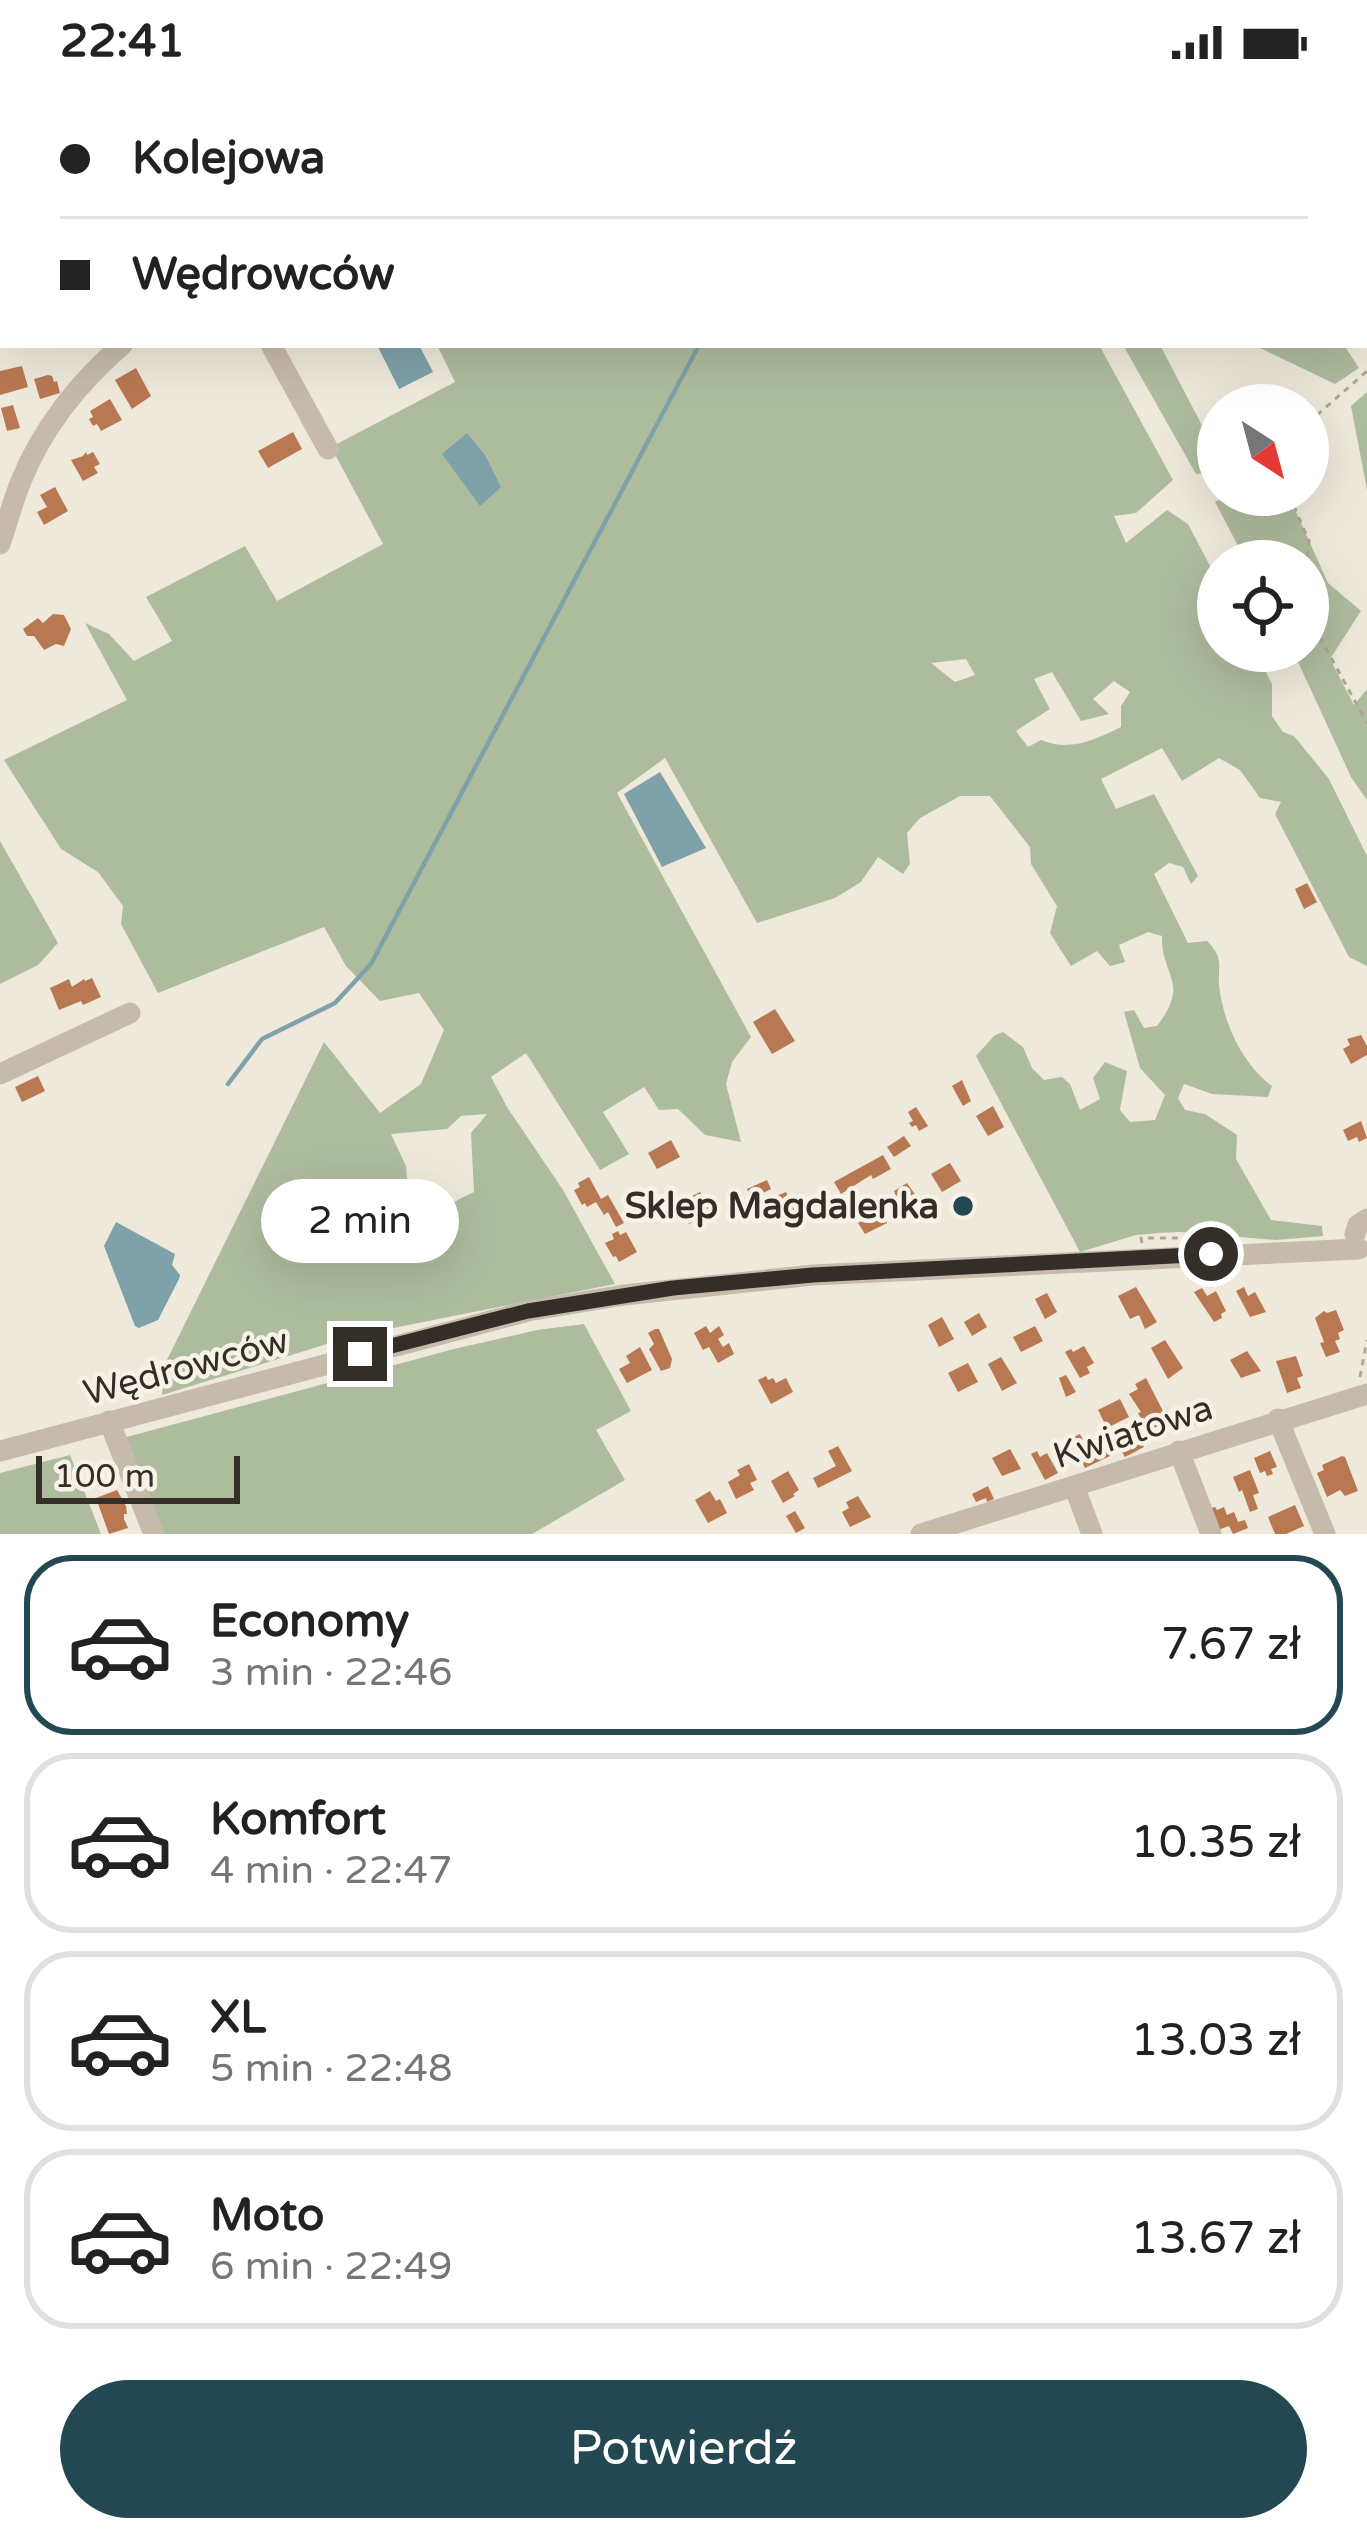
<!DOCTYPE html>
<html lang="pl">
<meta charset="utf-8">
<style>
:root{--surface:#fff;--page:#f2f2f2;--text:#222;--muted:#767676;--line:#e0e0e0;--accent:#234851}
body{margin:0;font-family:"Varela Round",sans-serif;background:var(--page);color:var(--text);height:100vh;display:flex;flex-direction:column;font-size:45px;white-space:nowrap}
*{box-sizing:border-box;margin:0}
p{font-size:39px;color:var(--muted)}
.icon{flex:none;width:66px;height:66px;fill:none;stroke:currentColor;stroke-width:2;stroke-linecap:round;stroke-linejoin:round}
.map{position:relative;height:1450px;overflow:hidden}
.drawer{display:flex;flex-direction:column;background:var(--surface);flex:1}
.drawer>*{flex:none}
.hud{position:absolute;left:0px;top:0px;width:1368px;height:264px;box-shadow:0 12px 48px #0002;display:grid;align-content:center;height:264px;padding:0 60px;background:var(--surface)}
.needle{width:78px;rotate:144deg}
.buttons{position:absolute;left:1197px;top:300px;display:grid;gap:24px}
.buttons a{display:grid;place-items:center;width:132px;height:132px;border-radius:50%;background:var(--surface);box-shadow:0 12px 48px #0002;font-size:60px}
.scale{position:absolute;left:36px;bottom:30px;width:204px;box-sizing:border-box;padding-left:12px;border:6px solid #342e28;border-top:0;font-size:33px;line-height:42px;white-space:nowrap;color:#342e28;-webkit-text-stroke:9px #f7f2e8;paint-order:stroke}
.end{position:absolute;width:54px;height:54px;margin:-27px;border:15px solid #342e28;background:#fff;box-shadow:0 0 0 6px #fff}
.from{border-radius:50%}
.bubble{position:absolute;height:84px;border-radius:42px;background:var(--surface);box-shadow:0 12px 48px #0002;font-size:39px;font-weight:600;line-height:84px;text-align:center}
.hud b{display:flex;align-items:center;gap:42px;height:114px;font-size:45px}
.hud b+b{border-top:3px solid var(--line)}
.hud i{width:30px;height:30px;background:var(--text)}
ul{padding:21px 0 0;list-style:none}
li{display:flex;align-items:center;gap:36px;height:180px;margin:0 24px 18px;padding:0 36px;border:6px solid var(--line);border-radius:48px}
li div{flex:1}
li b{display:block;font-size:45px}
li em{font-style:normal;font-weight:600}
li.on{border-color:var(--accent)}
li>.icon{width:108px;height:108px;stroke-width:1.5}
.primary-button{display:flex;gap:24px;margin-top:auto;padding:24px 60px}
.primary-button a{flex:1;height:138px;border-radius:72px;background:var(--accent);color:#fff;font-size:48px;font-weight:600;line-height:138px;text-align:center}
.status{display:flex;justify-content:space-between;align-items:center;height:84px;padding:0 60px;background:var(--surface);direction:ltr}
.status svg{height:33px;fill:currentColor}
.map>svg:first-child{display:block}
.green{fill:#aebc9e;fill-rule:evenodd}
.water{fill:#7fa1a9}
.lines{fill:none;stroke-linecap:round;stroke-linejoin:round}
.stream{stroke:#7fa1a9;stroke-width:4.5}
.building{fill:#b87851}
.path{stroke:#b1a594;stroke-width:3;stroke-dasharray:6 6;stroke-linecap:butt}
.minor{stroke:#c6baaa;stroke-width:21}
.route{stroke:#342e28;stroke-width:15}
.poi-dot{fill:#234851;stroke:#f7f2e8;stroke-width:4.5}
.labels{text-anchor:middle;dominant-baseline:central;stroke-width:9;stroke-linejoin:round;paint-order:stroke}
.poi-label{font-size:36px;font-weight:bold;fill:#342e28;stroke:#f7f2e8;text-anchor:end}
.street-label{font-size:36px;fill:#342e28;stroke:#f7f2e8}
</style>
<div class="status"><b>22:41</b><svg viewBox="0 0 49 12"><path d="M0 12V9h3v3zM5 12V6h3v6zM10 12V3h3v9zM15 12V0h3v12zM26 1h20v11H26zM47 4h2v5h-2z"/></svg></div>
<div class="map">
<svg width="1367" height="1450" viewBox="0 0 1367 1450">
<rect width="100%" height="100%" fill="#efe9dc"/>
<g class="green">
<polygon points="246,0 445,0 442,3 249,3"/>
<polygon points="472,0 1367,0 1367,109 1365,110 1365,3 468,3"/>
<path d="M 437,261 L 1099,261 L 1173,396 L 1136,429 L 1114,432 L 1126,459 L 1167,426 L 1188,440 L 1218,497 L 1218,567 L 1255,567 L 1272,600 L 1272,632 L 1283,648 L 1294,652 L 1329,695 L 1367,772 L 1367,882 L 1349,873 L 1275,730 L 1281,718 L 1260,714 L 1240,686 L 1219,674 L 1182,697 L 1162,664 L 1101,695 L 1116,725 L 1154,710 L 1198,792 L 1191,800 L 1183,783 L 1169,779 L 1154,790 L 1188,859 L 1207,857 C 1224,874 1218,880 1219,901 C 1223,938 1242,980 1272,1002 L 1268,1013 L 1212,1010 L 1184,1000 L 1178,1014 L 1185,1026 L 1205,1030 L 1237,1051 L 1236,1075 L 1271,1136 L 1322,1142 L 1323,1152 L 1276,1156 L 1180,1148 L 1158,1149 L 1136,1151 L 1080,1168 L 976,972 L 994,952 L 1003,948 L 1023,963 L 1032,984 L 1044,996 L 1062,993 L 1070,1000 L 1080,1026 L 1100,1015 L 1093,994 L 1105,978 L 1127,987 L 1120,1026 L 1130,1038 L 1155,1036 L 1165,1011 L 1140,984 L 1124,928 L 1134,926 L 1144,944 L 1157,942 C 1191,898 1161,893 1162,852 L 1148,848 L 1119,861 L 1125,878 L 1110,882 L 1097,867 L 1071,882 L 1050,849 L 1057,822 L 1031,780 L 1030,763 L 990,712 L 960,712 L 920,734 L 907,749 L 910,780 L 903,790 L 878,773 L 861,798 L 835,814 L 757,839 L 665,674 L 617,709 L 751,953 L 732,978 L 726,1000 L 741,1058 L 705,1051 L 678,1025 L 659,1026 L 644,1003 L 603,1028 L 629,1070 L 600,1086 L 526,969 L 491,993 L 507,1023 L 563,1106 L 615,1200 L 353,1252 L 162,1311 L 164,1282 L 324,958 L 380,1029 L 421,1000 L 444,946 L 419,909 L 380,917 L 346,882 L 324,843 L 158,909 L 121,840 L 123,822 L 98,788 L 61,765 L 4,676 L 127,616 L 85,539 L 109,550 L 134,577 L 172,557 L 146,513 L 245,462 L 277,517 L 383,460 L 331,363 L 455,298 ZM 966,575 L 975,591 L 955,598 L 931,579 ZM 1052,588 L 1081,637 L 1109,630 L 1093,615 L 1114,597 L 1130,608 L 1121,622 L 1121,643 C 1094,656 1070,668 1041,656 L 1028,663 L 1016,647 L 1050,625 L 1034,595 ZM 487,1030 L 471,1049 L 474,1108 C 443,1122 438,1128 435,1163 L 410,1137 L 406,1082 L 391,1050 L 447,1045 L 461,1032 Z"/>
<polygon points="1123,261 1160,261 1218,372 1218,388 1196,390"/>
<polygon points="1254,261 1344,261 1359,284 1335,300"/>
<polygon points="1367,308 1367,406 1351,322"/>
<polygon points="1229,411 1272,411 1296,428 1328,499 1361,527 1330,575 1354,621 1367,605 1367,716 1351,693 1293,567 1308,567 1308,477 1246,477 1215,418"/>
<polygon points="0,757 58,859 38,881 0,900"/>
<polygon points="584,1240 631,1327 596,1346 625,1396 532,1450 160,1450 123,1354 454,1265 537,1246"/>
<polygon points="70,1371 101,1450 0,1450 0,1389"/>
</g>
<g class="water">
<polygon points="377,261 419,261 433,288 399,305"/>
<polygon points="467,349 485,371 501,403 480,422 442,370"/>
<polygon points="660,688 706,764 662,783 624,710"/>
<polygon points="116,1138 175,1170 172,1181 180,1191 179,1195 158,1236 139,1244 135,1242 104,1162"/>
</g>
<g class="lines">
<g class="stream">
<polyline points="836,3 838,0"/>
<polyline points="228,1000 262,955 335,919 371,880 699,261"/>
</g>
</g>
<g class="building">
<polygon points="22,282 28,303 0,311 0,287"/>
<polygon points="136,284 151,312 132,325 115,296"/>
<polygon points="48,291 52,292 54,298 57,297 60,309 40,315 34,295"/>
<polygon points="110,315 122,336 101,347 97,340 93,342 89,335 93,333 90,327"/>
<polygon points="13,321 20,344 7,347 1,324"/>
<polygon points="293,348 302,365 268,384 258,367"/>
<polygon points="86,368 87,371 93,368 100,380 94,383 98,389 83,397 71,376 83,372"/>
<polygon points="55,403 68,427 44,441 37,428 47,423 40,411"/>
<polygon points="53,530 64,531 71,545 64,562 56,560 44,566 34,552 27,552 23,545 38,534 43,539"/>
<polygon points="1307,799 1317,818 1304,825 1295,805"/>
<polygon points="92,894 101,913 83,921 81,917 59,926 50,904 69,895 72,903 84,895 85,897"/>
<polygon points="775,925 795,957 772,970 753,938"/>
<polygon points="1361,951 1367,962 1367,971 1351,980 1343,965 1350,961 1347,955"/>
<polygon points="38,992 45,1007 22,1018 15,1003"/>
<polygon points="962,996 971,1017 963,1022 952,1002"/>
<polygon points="993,1022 1004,1043 988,1052 976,1032"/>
<polygon points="916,1023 928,1042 919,1047 916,1041 912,1043 909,1039 913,1037 908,1028"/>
<polygon points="1361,1037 1367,1054 1359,1058 1357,1053 1348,1057 1343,1046"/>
<polygon points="904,1052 911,1062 894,1073 887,1063"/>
<polygon points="671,1056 680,1073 657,1085 648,1069"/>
<polygon points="883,1071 891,1085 873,1095 871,1091 841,1110 834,1098"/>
<polygon points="950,1079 961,1097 942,1108 931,1090"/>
<polygon points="589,1093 601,1115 608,1111 624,1139 616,1143 608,1128 604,1131 596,1118 587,1123 585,1119 582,1121 574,1106 580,1103 578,1099"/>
<polygon points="767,1096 771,1105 759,1111 761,1122 756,1124 747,1105"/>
<polygon points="907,1099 923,1122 904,1132 894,1107"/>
<polygon points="700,1108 709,1124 696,1132 698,1135 689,1140 678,1119"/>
<polygon points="786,1108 795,1127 774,1136 772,1132 768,1133 764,1117"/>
<polygon points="970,1113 976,1123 959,1131 955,1124"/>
<polygon points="877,1120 887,1139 865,1150 858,1139 862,1137 858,1130"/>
<polygon points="618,1147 620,1151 626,1148 637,1168 619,1178 616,1172 613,1173 605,1159 614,1155 612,1150"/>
<polygon points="1136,1203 1157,1238 1145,1245 1139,1231 1130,1235 1118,1212"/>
<polygon points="1244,1203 1248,1212 1255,1208 1266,1228 1250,1233 1236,1207"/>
<polygon points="1202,1204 1207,1212 1216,1207 1226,1227 1221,1230 1222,1234 1214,1238 1194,1208"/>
<polygon points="1047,1209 1057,1228 1045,1235 1035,1215"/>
<polygon points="1336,1226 1344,1246 1338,1249 1340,1255 1335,1257 1340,1268 1326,1273 1320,1259 1324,1258 1315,1234 1324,1227 1327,1229"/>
<polygon points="979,1229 987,1243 972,1252 964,1238"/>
<polygon points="942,1233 954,1255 939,1263 928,1241"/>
<polygon points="706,1242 710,1249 719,1242 724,1251 718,1255 723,1263 729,1259 734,1270 718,1279 709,1263 703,1266 694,1249"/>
<polygon points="1035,1242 1043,1257 1021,1268 1013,1253"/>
<polygon points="655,1245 659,1245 672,1275 670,1284 661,1287 649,1265 654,1260 648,1249"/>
<polygon points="1165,1256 1183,1284 1168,1295 1151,1264"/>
<polygon points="1084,1262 1094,1279 1087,1283 1090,1289 1080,1294 1065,1268 1071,1265 1073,1268"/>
<polygon points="640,1263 652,1286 627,1299 619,1285 630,1279 626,1272"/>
<polygon points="1247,1267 1261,1287 1241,1294 1230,1276"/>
<polygon points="1296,1272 1303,1292 1297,1294 1301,1304 1287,1309 1276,1277"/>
<polygon points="1001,1273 1017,1299 1002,1307 988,1280"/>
<polygon points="968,1279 978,1298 958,1308 948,1289"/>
<polygon points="1066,1291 1076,1308 1066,1313 1059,1294"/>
<polygon points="766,1292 768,1296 773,1294 776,1299 786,1294 793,1308 771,1320 758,1296"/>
<polygon points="1146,1294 1164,1329 1156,1333 1160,1341 1148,1347 1138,1329 1141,1328 1129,1310 1138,1305 1135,1300"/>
<polygon points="1120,1315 1129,1333 1107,1344 1098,1326"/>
<polygon points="1204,1323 1209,1335 1191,1343 1186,1331"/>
<polygon points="1080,1350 1087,1364 1103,1357 1110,1372 1085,1384 1071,1354"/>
<polygon points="1139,1353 1144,1363 1125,1373 1119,1363"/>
<polygon points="838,1362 852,1387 818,1404 813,1394 836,1382 828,1367"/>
<polygon points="1010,1365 1021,1385 1002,1392 992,1374"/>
<polygon points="1037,1367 1040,1373 1047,1369 1058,1389 1045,1396 1031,1370"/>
<polygon points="1270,1367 1277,1383 1271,1385 1273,1390 1267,1392 1265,1387 1260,1389 1254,1374"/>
<polygon points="1342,1372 1345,1373 1358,1407 1345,1412 1340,1406 1327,1413 1317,1389 1324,1386 1322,1381"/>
<polygon points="749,1380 757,1396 750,1399 754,1406 736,1415 728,1398 740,1391 737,1386"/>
<polygon points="1250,1386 1259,1409 1253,1411 1258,1425 1250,1428 1242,1406 1239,1408 1233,1393"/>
<polygon points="788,1387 799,1406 793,1410 795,1412 783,1419 771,1397"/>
<polygon points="988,1402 994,1415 987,1418 986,1414 976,1418 972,1410"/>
<polygon points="117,1406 126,1422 127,1430 124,1430 124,1435 128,1444 109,1450 96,1414"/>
<polygon points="710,1407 716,1417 720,1415 727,1429 708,1439 695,1416"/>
<polygon points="858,1412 871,1433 850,1443 842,1428 849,1424 846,1418"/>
<polygon points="1295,1421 1304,1442 1286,1450 1275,1450 1268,1433"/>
<polygon points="1215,1423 1217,1426 1224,1423 1227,1431 1234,1428 1238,1438 1245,1436 1248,1444 1233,1450 1229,1442 1215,1447 1211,1424"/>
<polygon points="795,1427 805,1444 796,1449 786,1432"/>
</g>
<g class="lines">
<g class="path">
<polyline points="404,3 406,0"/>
<polyline points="1308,339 1367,287"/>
<polyline points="1289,411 1309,457 1307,477"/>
<polyline points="1308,532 1367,639"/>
<polyline points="1142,1159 1141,1154 1205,1154"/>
<polyline points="1360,1293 1367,1256"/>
</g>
<g class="minor">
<polyline points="271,261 328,365"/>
<path d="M 0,460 C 7,439 13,417 21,397 C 42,345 79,298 122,261"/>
<polyline points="0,990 130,929"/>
<polyline points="1355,1150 1358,1141 1367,1135"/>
<polyline points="1278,1335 1325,1450"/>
<polyline points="109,1337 154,1450"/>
<polyline points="0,1367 528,1227 624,1211 813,1191 1359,1165"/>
<polyline points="1179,1367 1211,1450"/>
<polyline points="1074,1402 1092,1450"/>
<polyline points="921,1450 1367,1310"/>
</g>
</g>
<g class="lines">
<polyline class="route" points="360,1270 528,1227 673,1204 813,1191 1211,1170"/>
</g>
<circle class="poi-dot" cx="963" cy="1122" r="12"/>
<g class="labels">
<g class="poi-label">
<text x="939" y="1122">Sklep Magdalenka</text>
</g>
<g class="street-label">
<text transform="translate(186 1283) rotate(-15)">Wędrowców</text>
<text transform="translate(1133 1348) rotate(-18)">Kwiatowa</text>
</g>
</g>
</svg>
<div class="buttons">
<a><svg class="needle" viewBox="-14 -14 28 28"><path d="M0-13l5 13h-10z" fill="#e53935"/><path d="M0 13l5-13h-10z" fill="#767676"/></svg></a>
<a><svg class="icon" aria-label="locate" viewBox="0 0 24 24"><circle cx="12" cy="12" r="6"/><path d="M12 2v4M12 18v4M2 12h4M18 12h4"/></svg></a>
</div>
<div class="scale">100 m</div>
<i class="end from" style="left:1211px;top:1170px"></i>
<i class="end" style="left:360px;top:1270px"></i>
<div class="bubble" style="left:261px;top:1095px;width:198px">2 min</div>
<div class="hud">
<b><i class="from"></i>Kolejowa</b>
<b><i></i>Wędrowców</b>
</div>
</div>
<section class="drawer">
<ul>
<li class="on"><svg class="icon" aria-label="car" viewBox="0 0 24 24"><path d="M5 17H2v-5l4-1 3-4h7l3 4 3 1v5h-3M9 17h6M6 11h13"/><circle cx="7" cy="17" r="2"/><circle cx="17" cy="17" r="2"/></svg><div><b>Economy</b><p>3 min · 22:46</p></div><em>7.67 zł</em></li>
<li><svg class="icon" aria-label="car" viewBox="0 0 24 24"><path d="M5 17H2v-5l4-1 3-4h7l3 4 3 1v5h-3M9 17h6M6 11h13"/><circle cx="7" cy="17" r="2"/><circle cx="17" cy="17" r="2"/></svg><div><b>Komfort</b><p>4 min · 22:47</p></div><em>10.35 zł</em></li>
<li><svg class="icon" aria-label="car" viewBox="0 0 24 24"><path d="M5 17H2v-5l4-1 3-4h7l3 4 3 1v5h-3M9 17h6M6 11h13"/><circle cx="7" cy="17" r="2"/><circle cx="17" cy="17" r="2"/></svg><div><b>XL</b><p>5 min · 22:48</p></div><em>13.03 zł</em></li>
<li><svg class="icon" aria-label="car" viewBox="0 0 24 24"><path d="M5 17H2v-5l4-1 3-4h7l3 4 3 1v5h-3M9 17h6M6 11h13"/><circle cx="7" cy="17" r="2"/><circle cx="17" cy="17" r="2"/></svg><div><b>Moto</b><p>6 min · 22:49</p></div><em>13.67 zł</em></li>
</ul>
<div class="primary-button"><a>Potwierdź</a></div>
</section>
